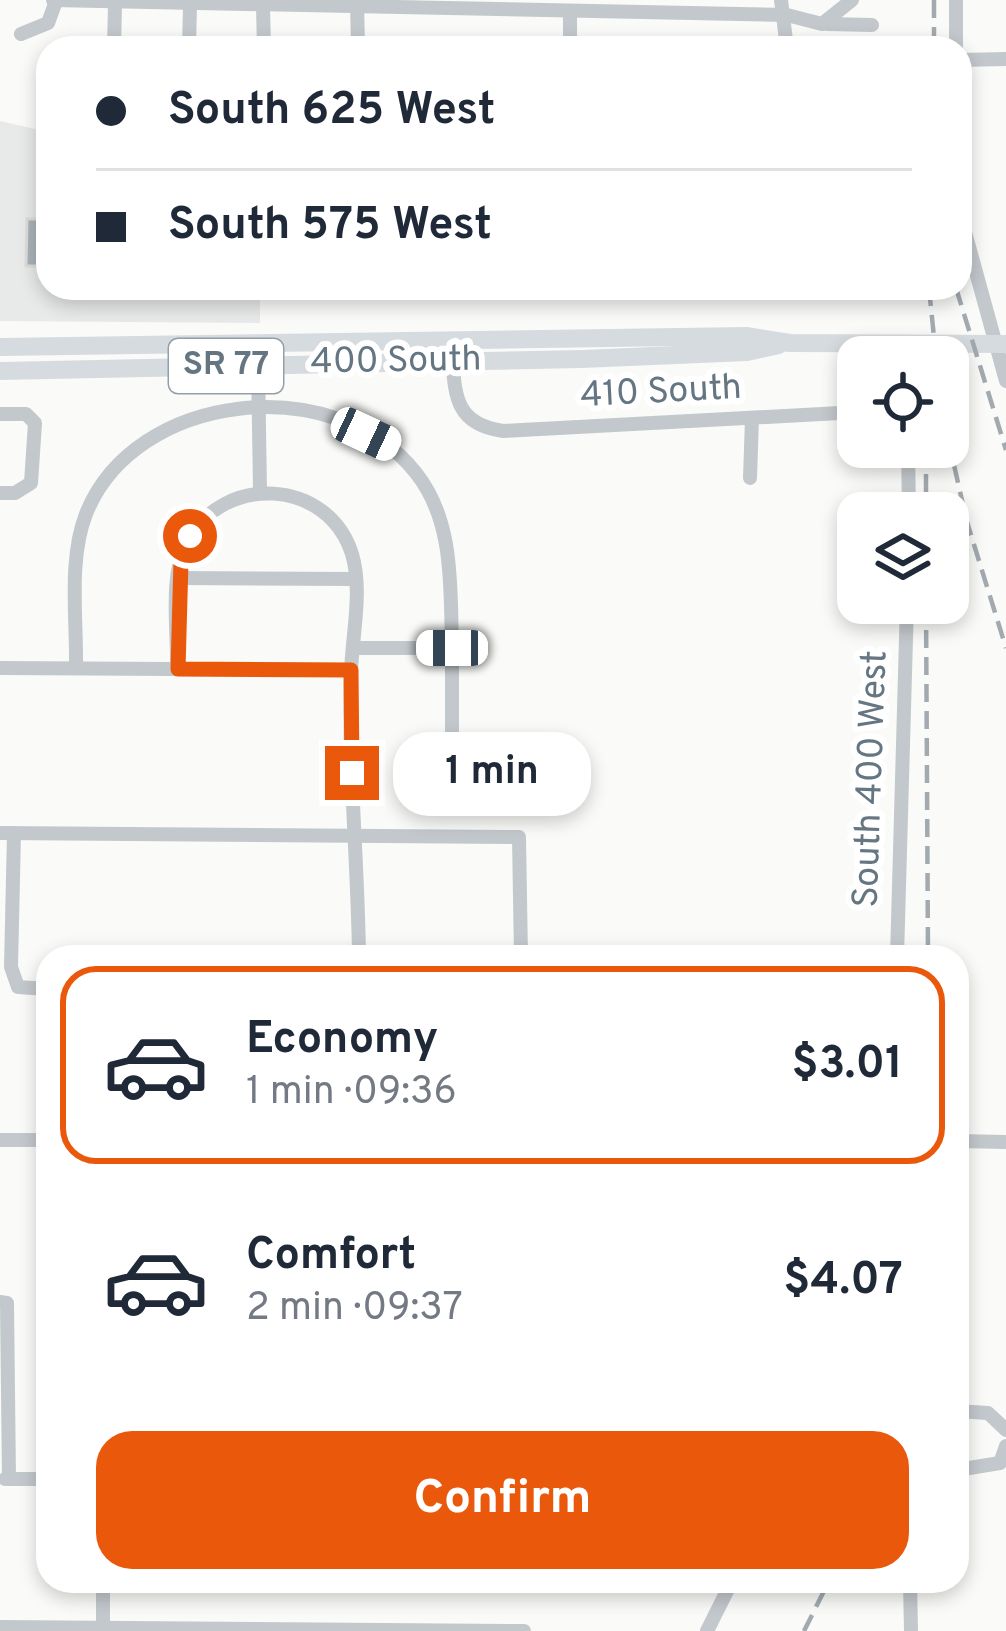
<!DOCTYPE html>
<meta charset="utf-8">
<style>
:root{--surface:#fff;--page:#f2f2f3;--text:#1f2937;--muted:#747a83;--line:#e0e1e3;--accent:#ea580c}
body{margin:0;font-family:Overpass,sans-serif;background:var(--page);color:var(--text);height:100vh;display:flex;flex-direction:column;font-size:45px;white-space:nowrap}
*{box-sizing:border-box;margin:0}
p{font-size:39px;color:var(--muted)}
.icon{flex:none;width:66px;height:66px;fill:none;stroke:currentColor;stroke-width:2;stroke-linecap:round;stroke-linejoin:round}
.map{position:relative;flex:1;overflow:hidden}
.sheet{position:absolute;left:36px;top:945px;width:933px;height:648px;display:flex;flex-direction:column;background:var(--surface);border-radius:36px;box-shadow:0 6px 18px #0003}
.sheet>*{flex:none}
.banner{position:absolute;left:36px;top:36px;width:936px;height:264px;border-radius:36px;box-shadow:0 6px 18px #0003;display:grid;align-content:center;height:264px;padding:0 60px;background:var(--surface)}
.tools{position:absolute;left:837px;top:336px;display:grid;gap:24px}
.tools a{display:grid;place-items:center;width:132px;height:132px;border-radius:24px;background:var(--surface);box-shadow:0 6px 18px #0003;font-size:60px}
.end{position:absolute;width:54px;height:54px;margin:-27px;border:15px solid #ea580c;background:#fff;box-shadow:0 0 0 6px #fff}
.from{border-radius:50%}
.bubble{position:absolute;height:84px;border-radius:36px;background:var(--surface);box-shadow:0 6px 18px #0003;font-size:39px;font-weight:700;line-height:84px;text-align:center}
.car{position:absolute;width:36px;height:72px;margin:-36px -18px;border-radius:15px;box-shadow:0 0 9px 3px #0007;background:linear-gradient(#fff 24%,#345 0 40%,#fff 0 76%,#345 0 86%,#fff 0)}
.banner b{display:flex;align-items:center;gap:42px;height:114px;font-size:45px}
.banner b+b{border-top:3px solid var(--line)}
.banner i{width:30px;height:30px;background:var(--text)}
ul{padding:21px 0 0;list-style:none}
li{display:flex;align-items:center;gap:36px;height:198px;margin:0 24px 18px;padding:0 36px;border:6px solid transparent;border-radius:36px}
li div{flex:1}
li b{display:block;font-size:45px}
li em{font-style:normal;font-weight:700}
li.active{border-color:var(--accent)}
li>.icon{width:108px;height:108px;stroke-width:1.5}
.primary-button{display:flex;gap:24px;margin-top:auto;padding:24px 60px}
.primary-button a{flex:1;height:138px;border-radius:36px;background:var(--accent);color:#fff;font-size:48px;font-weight:700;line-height:138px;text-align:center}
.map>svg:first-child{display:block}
.built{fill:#e8e9e9}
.building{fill:#aab3b9;stroke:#dcdcda;stroke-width:3}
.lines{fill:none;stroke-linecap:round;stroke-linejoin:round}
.minor{stroke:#c3c8cc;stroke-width:14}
.major{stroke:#d6dbdf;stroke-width:18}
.rail{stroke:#a2aab0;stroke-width:4.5;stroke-dasharray:18 9;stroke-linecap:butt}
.route{stroke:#ea580c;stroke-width:15}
.labels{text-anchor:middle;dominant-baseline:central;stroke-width:12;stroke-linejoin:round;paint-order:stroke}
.shield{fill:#fff;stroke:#939fa8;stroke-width:3}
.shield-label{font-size:33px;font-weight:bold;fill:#657683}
.street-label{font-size:36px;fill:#657683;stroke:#fff}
</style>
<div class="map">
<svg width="1006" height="1631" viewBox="0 0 1006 1631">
<rect width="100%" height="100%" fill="#fafaf8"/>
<polygon class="built" points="0,121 48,132 48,288 260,288 260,323 0,321"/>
<polygon class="building" points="27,219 48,219 48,266 26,266"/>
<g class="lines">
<g class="minor">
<polyline points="53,0 787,15 822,24 852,0"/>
<polyline points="357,0 358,48"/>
<polyline points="781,0 787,48"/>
<polyline points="263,7 264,48"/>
<polyline points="570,11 570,48"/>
<polyline points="827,24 872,25"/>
<polyline points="21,34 48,23 56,1"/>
<polyline points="114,48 115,5"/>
<polyline points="189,48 190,6"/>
<polyline points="956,48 956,0"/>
<polyline points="960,60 1006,59"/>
<polyline points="960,214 1006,381"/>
<path d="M 452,354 C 455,396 455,424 503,431 L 858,412"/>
<polyline points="258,365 260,491"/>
<polyline points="0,414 26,414 35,423 31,483 15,493 0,493"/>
<polyline points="908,447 909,513"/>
<polyline points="750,478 752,418"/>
<polyline points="179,578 356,579"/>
<polyline points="0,668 351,670"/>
<path d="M 76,668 C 77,620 68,560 86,514 C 135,391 335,370 416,473 C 455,522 450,589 452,648 L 353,648"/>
<path d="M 177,669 C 178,631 169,576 187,542 C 223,473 328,478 352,554 C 363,591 352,635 351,673 C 348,768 358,862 359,957"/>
<polyline points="452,732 452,648"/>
<polyline points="0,833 519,837 521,957"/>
<polyline points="14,833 11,967 18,987 48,989"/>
<polyline points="897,957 907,603"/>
<polyline points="0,1140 48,1140"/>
<polyline points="957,1141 1006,1142"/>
<polyline points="0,1302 7,1303 9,1479"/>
<polyline points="957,1411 988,1413 1006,1430"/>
<polyline points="957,1470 1000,1463 1006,1446"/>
<polyline points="5,1479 48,1479"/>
<polyline points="103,1581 103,1626"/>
<polyline points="910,1581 911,1631"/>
<polyline points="0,1627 524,1631"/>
<polyline points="707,1631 732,1581"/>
</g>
<g class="major">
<polyline points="0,347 746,336 790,343 1006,344"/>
<polyline points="0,371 582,359 747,352 779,345"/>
</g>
<g class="rail">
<polyline points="934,0 934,48"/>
<polyline points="929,288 936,357"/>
<polyline points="956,288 1006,450"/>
<polyline points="948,439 967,522 1006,648"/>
<polyline points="926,447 926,513"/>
<polyline points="926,603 928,957"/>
<polyline points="804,1631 829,1581"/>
</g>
</g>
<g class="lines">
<polyline class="route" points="190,536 181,561 178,669 351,670 352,773"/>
</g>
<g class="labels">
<rect class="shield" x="169" y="339" width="114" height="54" rx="9"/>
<g class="shield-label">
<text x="226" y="366">SR 77</text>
</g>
<g class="street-label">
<text transform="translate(396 362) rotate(-1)">400 South</text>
<text transform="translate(661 393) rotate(-3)">410 South</text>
<text transform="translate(872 779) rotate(-88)">South 400 West</text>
</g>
</g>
</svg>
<div class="tools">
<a><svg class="icon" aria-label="locate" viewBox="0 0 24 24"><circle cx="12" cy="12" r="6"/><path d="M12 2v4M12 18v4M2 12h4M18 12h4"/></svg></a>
<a><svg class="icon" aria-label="layers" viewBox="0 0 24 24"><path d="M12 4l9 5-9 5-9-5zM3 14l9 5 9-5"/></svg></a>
</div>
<i class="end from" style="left:190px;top:536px"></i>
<i class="end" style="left:352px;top:773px"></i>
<div class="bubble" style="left:393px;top:732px;width:198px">1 min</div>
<i class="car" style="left:366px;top:434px;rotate:115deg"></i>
<i class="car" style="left:452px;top:648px;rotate:270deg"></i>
<div class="banner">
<b><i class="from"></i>South 625 West</b>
<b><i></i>South 575 West</b>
</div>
<section class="sheet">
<ul>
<li class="active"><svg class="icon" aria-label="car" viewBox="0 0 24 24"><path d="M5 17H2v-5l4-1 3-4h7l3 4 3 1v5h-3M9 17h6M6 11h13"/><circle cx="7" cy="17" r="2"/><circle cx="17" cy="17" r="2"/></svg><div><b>Economy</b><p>1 min · 09:36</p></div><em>$3.01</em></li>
<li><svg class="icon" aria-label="car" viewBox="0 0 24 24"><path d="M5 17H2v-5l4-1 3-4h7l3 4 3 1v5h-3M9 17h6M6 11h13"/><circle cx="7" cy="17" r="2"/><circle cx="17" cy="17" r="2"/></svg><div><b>Comfort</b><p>2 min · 09:37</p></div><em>$4.07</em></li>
</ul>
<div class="primary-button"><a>Confirm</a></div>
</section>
</div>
